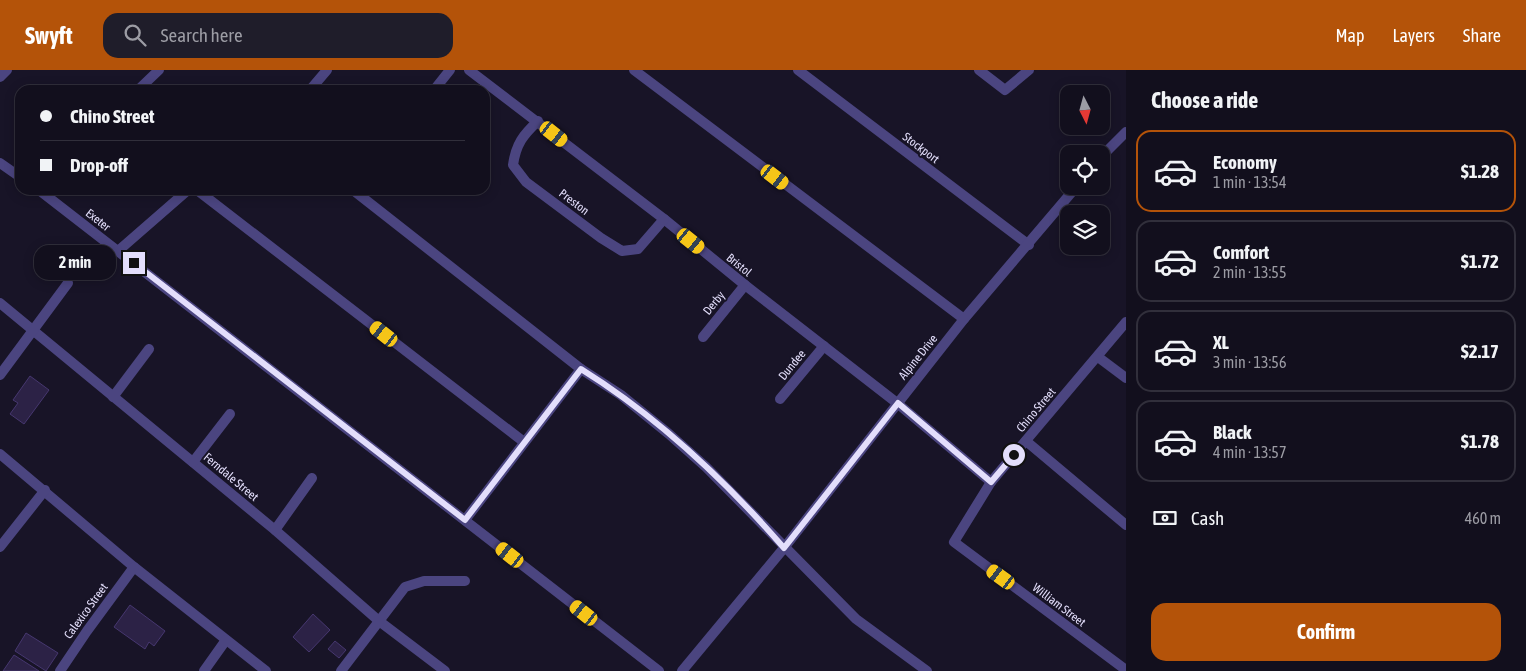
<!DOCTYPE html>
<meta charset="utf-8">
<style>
:root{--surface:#120f1d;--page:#1f1d2a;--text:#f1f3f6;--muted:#9c9ca4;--line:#312f3b;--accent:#b45309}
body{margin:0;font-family:"Asap Condensed",sans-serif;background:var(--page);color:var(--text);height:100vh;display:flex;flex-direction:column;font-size:19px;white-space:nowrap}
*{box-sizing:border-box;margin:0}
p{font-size:16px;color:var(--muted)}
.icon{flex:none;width:28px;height:28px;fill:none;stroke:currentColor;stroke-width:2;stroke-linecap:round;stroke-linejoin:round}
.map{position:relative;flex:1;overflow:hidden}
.details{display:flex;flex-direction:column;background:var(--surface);width:400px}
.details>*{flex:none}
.guide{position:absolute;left:15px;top:15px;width:475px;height:110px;border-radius:15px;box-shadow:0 2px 12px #0003,0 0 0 1px var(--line);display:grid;align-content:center;height:110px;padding:0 25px;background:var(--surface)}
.needle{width:32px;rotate:174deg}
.tools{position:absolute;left:1060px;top:15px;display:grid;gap:10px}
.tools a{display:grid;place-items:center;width:50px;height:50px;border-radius:10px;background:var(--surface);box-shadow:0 2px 12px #0003,0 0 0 1px var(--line);font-size:25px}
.end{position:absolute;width:22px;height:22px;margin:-11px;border:6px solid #e3defb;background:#111;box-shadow:0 0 0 2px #111}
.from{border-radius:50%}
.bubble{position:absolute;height:35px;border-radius:15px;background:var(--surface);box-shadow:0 2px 12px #0003,0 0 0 1px var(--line);font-size:16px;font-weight:700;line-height:35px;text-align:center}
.car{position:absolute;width:15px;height:30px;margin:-15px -8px;border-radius:6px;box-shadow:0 0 4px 1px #0007;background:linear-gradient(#f5c518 24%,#345 0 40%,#f5c518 0 76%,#345 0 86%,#f5c518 0)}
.guide b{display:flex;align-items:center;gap:18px;height:48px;font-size:19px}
.guide b+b{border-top:1px solid var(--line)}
.guide i{width:12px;height:12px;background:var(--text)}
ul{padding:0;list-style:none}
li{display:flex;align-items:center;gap:15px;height:82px;margin:0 10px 8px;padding:0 15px;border:2px solid var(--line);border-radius:15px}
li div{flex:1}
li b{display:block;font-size:19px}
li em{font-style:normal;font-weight:700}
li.selected{border-color:var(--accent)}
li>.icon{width:45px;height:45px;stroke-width:1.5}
h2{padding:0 25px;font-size:22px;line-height:60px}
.pay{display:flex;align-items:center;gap:12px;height:55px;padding:0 25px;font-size:19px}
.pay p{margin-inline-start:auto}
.cta{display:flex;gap:10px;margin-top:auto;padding:10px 25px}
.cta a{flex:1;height:58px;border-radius:15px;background:var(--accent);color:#fff;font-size:20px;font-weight:700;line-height:58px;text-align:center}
header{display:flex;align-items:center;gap:30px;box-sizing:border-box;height:70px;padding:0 25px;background:var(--accent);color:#fff}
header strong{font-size:24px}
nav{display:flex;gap:28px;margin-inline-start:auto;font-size:18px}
.search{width:350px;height:45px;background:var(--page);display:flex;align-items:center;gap:12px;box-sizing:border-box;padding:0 18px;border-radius:15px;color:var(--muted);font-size:19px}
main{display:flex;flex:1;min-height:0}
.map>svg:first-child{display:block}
.building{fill:#2c2246;stroke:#46376f}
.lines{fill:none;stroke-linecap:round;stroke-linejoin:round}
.minor{stroke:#4b4580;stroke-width:10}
.route{stroke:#e3defb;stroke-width:6}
.labels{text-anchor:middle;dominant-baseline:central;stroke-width:4;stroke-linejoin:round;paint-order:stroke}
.street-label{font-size:12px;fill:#e3defb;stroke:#181427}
</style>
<header>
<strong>Swyft</strong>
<div class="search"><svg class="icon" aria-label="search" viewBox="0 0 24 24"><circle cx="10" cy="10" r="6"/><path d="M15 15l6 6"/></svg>Search here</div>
<nav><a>Map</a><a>Layers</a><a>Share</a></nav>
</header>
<main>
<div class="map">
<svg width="1126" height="601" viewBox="0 0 1126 601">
<rect width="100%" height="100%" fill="#181427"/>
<g class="building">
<polygon points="30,306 49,320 24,354 10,344 18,333 13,330"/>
<polygon points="130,535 165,561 154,576 149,572 145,579 114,557"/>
<polygon points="313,544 330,560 309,582 293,567"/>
<polygon points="26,563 58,583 46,601 15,581"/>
<polygon points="335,571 346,580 339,588 328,579"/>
<polygon points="14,585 39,601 3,601"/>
</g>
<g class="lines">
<g class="minor">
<polyline points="469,0 664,149 745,215 897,333 991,412"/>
<polyline points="634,0 964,249"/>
<polyline points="798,0 1029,175"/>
<polyline points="979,0 1005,20 1029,0"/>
<polyline points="0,7 7,0"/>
<polyline points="138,20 159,0"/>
<polyline points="310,20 327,0"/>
<polyline points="434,20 450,0"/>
<path d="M 538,51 C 523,65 516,74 513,95 L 526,112 L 601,168 L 622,181 L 638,179 L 664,149"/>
<polyline points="1101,87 1126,62"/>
<polyline points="0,93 20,107"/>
<polyline points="39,120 659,601"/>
<polyline points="197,120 524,372"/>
<polyline points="353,120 581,299 621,325 669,364 706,397 856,549 927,601"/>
<polyline points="118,181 188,120"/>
<polyline points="0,233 275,460 379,551 445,601"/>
<polyline points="1126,252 991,412 954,472 1126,600"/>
<polyline points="703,267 745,215"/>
<polyline points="1098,287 1126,308"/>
<polyline points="0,305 68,213"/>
<polyline points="113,327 149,279"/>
<polyline points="780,329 824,276"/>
<polyline points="1026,371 1126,455"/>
<polyline points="0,384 134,497 266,601"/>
<polyline points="193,392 230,344"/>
<polyline points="465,450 581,299"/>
<polyline points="275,460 312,408"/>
<polyline points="0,477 45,420"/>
<polyline points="60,601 87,561 134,497"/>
<polyline points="204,601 226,570"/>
<polyline points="341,601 405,517 424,511 465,511"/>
<polyline points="682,601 784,478 964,249 1077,116"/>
</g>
</g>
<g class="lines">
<path class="route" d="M 134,193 L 465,450 L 581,299 C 658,347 725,410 784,478 L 898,333 L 991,412 L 1014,385"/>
</g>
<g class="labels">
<g class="street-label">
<text transform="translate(921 78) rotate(37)">Stockport</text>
<text transform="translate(574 132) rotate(37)">Preston</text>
<text transform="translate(98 150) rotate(38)">Exeter</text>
<text transform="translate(739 195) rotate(39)">Bristol</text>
<text transform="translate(714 233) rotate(-51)">Derby</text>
<text transform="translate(918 287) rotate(-51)">Alpine Drive</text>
<text transform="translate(792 295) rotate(-51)">Dundee</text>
<text transform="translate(1036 340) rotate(-50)">Chino Street</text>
<text transform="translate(231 407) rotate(40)">Ferndale Street</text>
<text transform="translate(1059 535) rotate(37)">William Street</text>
<text transform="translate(86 541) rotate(-54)">Calexico Street</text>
</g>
</g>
</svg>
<div class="tools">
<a><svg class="needle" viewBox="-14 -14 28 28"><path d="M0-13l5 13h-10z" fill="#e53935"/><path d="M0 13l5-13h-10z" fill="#9c9ca4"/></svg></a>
<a><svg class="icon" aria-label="locate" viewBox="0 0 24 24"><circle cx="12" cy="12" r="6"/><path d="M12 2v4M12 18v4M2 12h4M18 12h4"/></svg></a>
<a><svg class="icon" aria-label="layers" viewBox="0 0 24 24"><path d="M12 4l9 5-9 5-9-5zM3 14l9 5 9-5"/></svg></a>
</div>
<i class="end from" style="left:1014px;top:385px"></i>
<i class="end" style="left:134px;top:193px"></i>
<div class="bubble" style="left:34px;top:175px;width:82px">2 min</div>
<i class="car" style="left:554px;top:64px;rotate:128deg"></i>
<i class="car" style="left:775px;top:107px;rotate:127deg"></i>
<i class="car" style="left:691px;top:171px;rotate:129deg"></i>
<i class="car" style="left:384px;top:264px;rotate:308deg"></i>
<i class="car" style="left:510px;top:485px;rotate:308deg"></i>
<i class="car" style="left:1001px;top:507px;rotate:306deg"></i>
<i class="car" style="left:584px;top:543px;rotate:308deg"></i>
<div class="guide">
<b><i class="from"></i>Chino Street</b>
<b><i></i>Drop-off</b>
</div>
</div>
<section class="details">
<h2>Choose a ride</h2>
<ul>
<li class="selected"><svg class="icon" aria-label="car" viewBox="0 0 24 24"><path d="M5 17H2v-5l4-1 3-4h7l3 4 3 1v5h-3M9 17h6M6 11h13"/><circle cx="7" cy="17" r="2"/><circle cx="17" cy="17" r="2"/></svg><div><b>Economy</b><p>1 min · 13:54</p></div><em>$1.28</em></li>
<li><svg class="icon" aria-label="car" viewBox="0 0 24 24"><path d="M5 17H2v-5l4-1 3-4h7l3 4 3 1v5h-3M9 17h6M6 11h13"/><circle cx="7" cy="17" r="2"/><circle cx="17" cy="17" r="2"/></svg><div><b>Comfort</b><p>2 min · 13:55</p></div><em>$1.72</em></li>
<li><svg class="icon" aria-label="car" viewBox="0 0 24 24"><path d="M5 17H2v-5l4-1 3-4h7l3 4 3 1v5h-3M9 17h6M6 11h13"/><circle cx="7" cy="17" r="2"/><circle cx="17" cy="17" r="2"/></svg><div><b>XL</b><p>3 min · 13:56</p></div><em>$2.17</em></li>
<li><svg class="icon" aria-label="car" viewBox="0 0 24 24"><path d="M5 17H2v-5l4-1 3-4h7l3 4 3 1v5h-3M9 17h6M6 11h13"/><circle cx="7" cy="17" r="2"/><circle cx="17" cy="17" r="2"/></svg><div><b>Black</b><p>4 min · 13:57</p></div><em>$1.78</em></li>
</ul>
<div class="pay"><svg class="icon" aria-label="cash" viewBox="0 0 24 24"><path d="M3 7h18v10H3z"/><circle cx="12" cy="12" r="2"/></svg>Cash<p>460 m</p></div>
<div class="cta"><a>Confirm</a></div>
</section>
</main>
